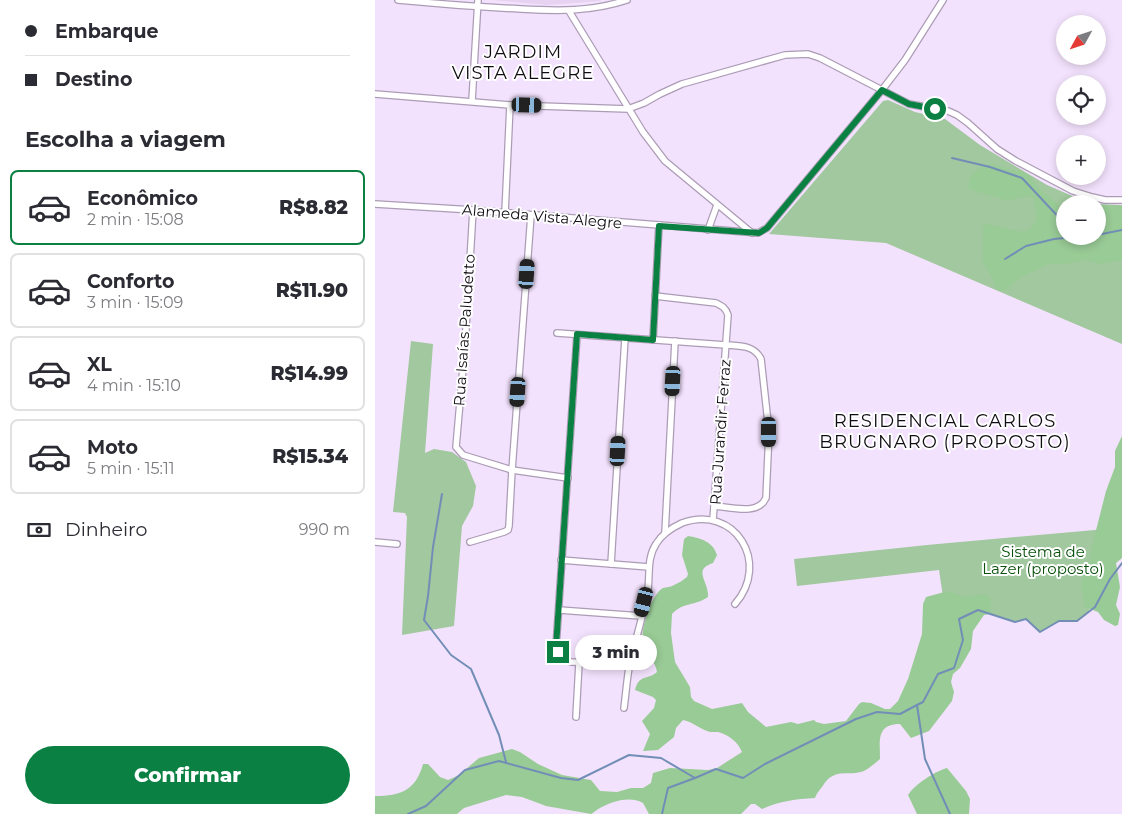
<!DOCTYPE html>
<html lang="pt">
<meta charset="utf-8">
<style>
:root{--surface:#fff;--page:#f2f2f3;--text:#2b2b33;--muted:#7c7c81;--line:#e1e1e2;--accent:#0b8043}
body{margin:0;font-family:Montserrat,sans-serif;background:var(--page);color:var(--text);height:100vh;display:flex;flex-direction:column;font-size:19px;white-space:nowrap}
*{box-sizing:border-box;margin:0}
p{font-size:16px;color:var(--muted)}
.icon{flex:none;width:28px;height:28px;fill:none;stroke:currentColor;stroke-width:2;stroke-linecap:round;stroke-linejoin:round}
.map{position:relative;flex:1;overflow:hidden}
.panel{display:flex;flex-direction:column;background:var(--surface);width:375px}
.panel>*{flex:none}
.banner{display:grid;align-content:center;height:110px;padding:0 25px;background:var(--surface)}
.needle{width:32px;rotate:230deg}
.tools{position:absolute;left:681px;top:15px;display:grid;gap:10px}
.tools a{display:grid;place-items:center;width:50px;height:50px;border-radius:50%;background:var(--surface);box-shadow:0 2px 8px #0003;font-size:25px}
.end{position:absolute;width:22px;height:22px;margin:-11px;border:6px solid #0b8043;background:#fff;box-shadow:0 0 0 2px #fff}
.from{border-radius:50%}
.bubble{position:absolute;height:35px;border-radius:18px;background:var(--surface);box-shadow:0 2px 8px #0003;font-size:16px;font-weight:800;line-height:35px;text-align:center}
.car{position:absolute;width:15px;height:30px;margin:-15px -8px;border-radius:6px;box-shadow:0 0 4px 1px #0007;background:linear-gradient(#222 24%,#8ab4d8 0 40%,#222 0 76%,#8ab4d8 0 86%,#222 0)}
.banner b{display:flex;align-items:center;gap:18px;height:48px;font-size:19px}
.banner b+b{border-top:1px solid var(--line)}
.banner i{width:12px;height:12px;background:var(--text)}
ul{padding:0;list-style:none}
li{display:flex;align-items:center;gap:15px;height:75px;margin:0 10px 8px;padding:0 15px;border:2px solid var(--line);border-radius:8px}
li div{flex:1}
li b{display:block;font-size:19px}
li em{font-style:normal;font-weight:800}
li.selected{border-color:var(--accent)}
li>.icon{width:45px;height:45px;stroke-width:1.5}
h2{padding:0 25px;font-size:22px;line-height:60px}
.pay{display:flex;align-items:center;gap:12px;height:55px;padding:0 25px;font-size:19px}
.pay p{margin-inline-start:auto}
.cta{display:flex;gap:10px;margin-top:auto;padding:10px 25px}
.cta a{flex:1;height:58px;border-radius:30px;background:var(--accent);color:#fff;font-size:20px;font-weight:800;line-height:58px;text-align:center}
main{display:flex;flex:1;min-height:0}
.map>svg:first-child{display:block}
.built{fill:#e7d2f1}
.green{fill:#a1c89e}
.forest{fill:#99cb96}
.lines{fill:none;stroke-linecap:round;stroke-linejoin:round}
.stream{stroke:#728eb7;stroke-width:2}
.street-casing{stroke:#ac9cb5;stroke-width:8}
.street{stroke:#fff;stroke-width:5.5}
.route{stroke:#0b8043;stroke-width:6}
.labels{text-anchor:middle;dominant-baseline:central;stroke-width:4;stroke-linejoin:round;paint-order:stroke}
.street-label{font-size:15px;fill:#110c14;stroke:#fff}
.park-label{font-size:15px;fill:#09510b;stroke:#fff}
.quarter-label{font-size:18px;letter-spacing:1px;fill:#110c14;stroke:#fff}
</style>
<main>
<section class="panel">
<div class="banner">
<b><i class="from"></i>Embarque</b>
<b><i></i>Destino</b>
</div>
<h2>Escolha a viagem</h2>
<ul>
<li class="selected"><svg class="icon" aria-label="car" viewBox="0 0 24 24"><path d="M5 17H2v-5l4-1 3-4h7l3 4 3 1v5h-3M9 17h6M6 11h13"/><circle cx="7" cy="17" r="2"/><circle cx="17" cy="17" r="2"/></svg><div><b>Econômico</b><p>2 min · 15:08</p></div><em>R$8.82</em></li>
<li><svg class="icon" aria-label="car" viewBox="0 0 24 24"><path d="M5 17H2v-5l4-1 3-4h7l3 4 3 1v5h-3M9 17h6M6 11h13"/><circle cx="7" cy="17" r="2"/><circle cx="17" cy="17" r="2"/></svg><div><b>Conforto</b><p>3 min · 15:09</p></div><em>R$11.90</em></li>
<li><svg class="icon" aria-label="car" viewBox="0 0 24 24"><path d="M5 17H2v-5l4-1 3-4h7l3 4 3 1v5h-3M9 17h6M6 11h13"/><circle cx="7" cy="17" r="2"/><circle cx="17" cy="17" r="2"/></svg><div><b>XL</b><p>4 min · 15:10</p></div><em>R$14.99</em></li>
<li><svg class="icon" aria-label="car" viewBox="0 0 24 24"><path d="M5 17H2v-5l4-1 3-4h7l3 4 3 1v5h-3M9 17h6M6 11h13"/><circle cx="7" cy="17" r="2"/><circle cx="17" cy="17" r="2"/></svg><div><b>Moto</b><p>5 min · 15:11</p></div><em>R$15.34</em></li>
</ul>
<div class="pay"><svg class="icon" aria-label="cash" viewBox="0 0 24 24"><path d="M3 7h18v10H3z"/><circle cx="12" cy="12" r="2"/></svg>Dinheiro<p>990 m</p></div>
<div class="cta"><a>Confirmar</a></div>
</section>
<div class="map">
<svg width="747" height="814" viewBox="0 0 747 814">
<rect width="100%" height="100%" fill="#f3e2fd"/>
<polygon class="built" points="117,0 226,0 226,1 172,5"/>
<g class="green">
<polygon points="513,100 540,112 570,119 605,145 672,185 702,198 721,204 690,204 690,236 722,236 723,204 747,205 747,344 511,243 394,234 508,101"/>
<polygon points="36,341 58,344 50,453 59,449 77,452 91,462 101,486 98,506 87,526 79,626 27,635 32,517 30,513 18,512"/>
<polygon points="731,529 714,612 702,621 684,621 665,632 651,619 640,622 603,610 572,624 564,570 422,586 419,559 552,545"/>
</g>
<g class="forest">
<path d="M 617,164 L 636,170 L 647,171 L 655,176 L 664,189 L 690,210 L 690,236 L 722,236 L 723,205 L 747,206 L 747,260 L 726,264 L 711,260 L 690,264 L 674,264 L 646,277 L 632,289 L 625,291 L 621,288 L 616,275 L 608,261 L 608,230 L 609,225 L 612,224 L 647,232 C 666,227 662,212 658,198 L 651,196 L 631,201 C 619,194 606,195 594,188 L 594,179 C 601,170 606,165 617,164 Z"/>
<polygon points="747,436 747,558 741,563 745,587 741,605 745,614 743,625 740,626 729,620 723,612 710,607 706,584 715,560 716,550 731,491 740,467 740,451"/>
<path d="M 313,536 C 326,538 338,542 342,555 L 338,563 C 317,570 334,581 333,597 C 320,606 308,602 297,614 L 296,633 L 300,662 L 315,687 L 316,697 L 319,701 L 337,709 L 367,703 L 373,712 L 391,727 L 416,722 L 423,724 L 439,720 L 441,722 L 449,724 L 471,721 L 484,704 L 487,702 L 496,703 L 510,709 L 515,709 L 523,701 L 533,679 L 547,634 L 548,604 L 551,597 L 573,591 L 589,597 L 610,594 L 615,597 L 616,602 L 615,614 L 609,615 L 598,631 L 596,649 L 585,668 L 578,674 L 576,682 L 579,692 L 577,701 L 554,731 L 536,738 L 525,724 C 501,724 505,741 505,759 C 500,763 495,768 489,771 C 473,777 461,767 449,784 C 446,789 442,792 440,798 C 421,799 405,801 387,809 L 380,804 L 376,804 L 366,814 L 274,814 L 268,803 C 255,796 239,801 227,807 C 222,809 220,812 216,814 L 171,806 L 147,797 L 131,795 L 89,808 L 82,814 L 0,814 L 0,796 C 26,796 41,790 48,764 L 53,764 L 65,777 L 73,780 L 84,775 L 104,758 L 137,749 L 145,752 L 163,764 L 187,775 L 216,780 L 225,791 L 242,792 L 256,788 L 268,788 L 276,783 L 278,773 L 295,768 L 333,770 L 342,768 L 367,752 C 363,742 354,735 343,732 C 340,732 337,732 335,732 C 325,729 318,722 308,720 L 301,728 L 299,737 L 283,750 L 268,751 L 275,734 L 267,721 L 279,708 L 281,700 L 278,697 L 260,690 C 264,674 273,680 282,672 C 281,662 272,655 268,645 C 264,633 276,594 288,588 C 291,587 296,587 299,585 C 304,583 308,580 312,577 L 313,574 L 307,555 L 309,539 Z"/>
<path d="M 572,768 L 591,791 L 595,799 L 594,814 L 542,814 L 533,795 C 540,784 559,772 572,768 Z"/>
</g>
<g class="lines">
<g class="stream">
<polyline points="577,158 615,167 647,178 690,224"/>
<polyline points="722,235 747,230"/>
<polyline points="630,259 651,246 679,239 710,236"/>
<polyline points="67,494 58,547 53,596 49,620 76,655 96,669 124,735 131,762"/>
<polyline points="542,705 550,759 575,814"/>
<polyline points="33,814 51,806 90,770 124,761 186,778 203,780 254,755 286,758 320,778 341,769 368,778 390,764 481,719 502,712 525,714 542,705 548,702 563,674 579,668 588,640 584,619 603,610 640,622 651,619 665,632 684,621 702,621 720,607 735,579 747,563"/>
<polyline points="287,814 293,788 320,778"/>
</g>
<g class="street-casing">
<g id="street">
<path d="M 23,0 C 64,4 105,7 146,9 C 182,11 216,12 252,0"/>
<polyline points="194,11 268,132 290,161 377,233"/>
<polyline points="0,94 135,105 253,109 269,103 285,94 307,84 410,55 433,54 445,58 534,104 573,111 582,115 593,123 622,149 641,161 698,191 717,197 730,200 747,200"/>
<polyline points="97,101 103,0"/>
<polyline points="0,204 98,210 383,233 392,228 507,90 530,60 568,0"/>
<polyline points="98,210 90,345 81,447 88,455 137,470 193,478"/>
<polyline points="130,213 135,105"/>
<polyline points="333,230 342,205"/>
<path d="M 280,296 L 341,303 C 347,306 351,308 353,315 L 338,520"/>
<path d="M 182,333 L 351,345 C 365,346 379,345 386,359 L 394,432 L 391,498 C 383,516 355,507 339,506"/>
<polyline points="202,335 181,647 186,657 196,662 255,663"/>
<polyline points="278,340 284,225"/>
<polyline points="290,533 300,341"/>
<polyline points="0,542 22,544"/>
<polyline points="95,542 129,532 133,530 134,526 137,470 156,215"/>
<polyline points="186,560 274,567"/>
<polyline points="236,564 250,338"/>
<polyline points="184,610 266,616"/>
<path d="M 249,708 C 251,693 252,677 255,662 C 261,638 269,613 273,589 C 275,573 272,558 281,544 C 287,534 296,528 307,523 C 360,504 396,563 360,604"/>
<polyline points="201,717 204,663"/>
</g>
</g>
<use href="#street" class="street"/>
</g>
<g class="lines">
<polyline class="route" points="183,652 181,647 202,334 278,340 284,226 384,233 392,228 507,90 534,104 560,109"/>
</g>
<g class="labels">
<g class="street-label">
<text transform="translate(167 216) rotate(5)">Alameda Vista Alegre</text>
<text transform="translate(89 330) rotate(-86)">Rua Isaías Paludetto</text>
<text transform="translate(345 432) rotate(-86)">Rua Jurandir Ferraz</text>
</g>
<g class="park-label">
<text x="668" y="551">Sistema de<tspan x="668" dy="17">Lazer (proposto)</tspan></text>
</g>
<g class="quarter-label">
<text x="148" y="52">JARDIM<tspan x="148" dy="21">VISTA ALEGRE</tspan></text>
<text x="570" y="421">RESIDENCIAL CARLOS<tspan x="570" dy="21">BRUGNARO (PROPOSTO)</tspan></text>
</g>
</g>
</svg>
<div class="tools">
<a><svg class="needle" viewBox="-14 -14 28 28"><path d="M0-13l5 13h-10z" fill="#e53935"/><path d="M0 13l5-13h-10z" fill="#7c7c81"/></svg></a>
<a><svg class="icon" aria-label="locate" viewBox="0 0 24 24"><circle cx="12" cy="12" r="6"/><path d="M12 2v4M12 18v4M2 12h4M18 12h4"/></svg></a>
<a>+</a>
<a>−</a>
</div>
<i class="end from" style="left:560px;top:109px"></i>
<i class="end" style="left:183px;top:652px"></i>
<div class="bubble" style="left:200px;top:635px;width:82px">3 min</div>
<i class="car" style="left:152px;top:105px;rotate:92deg"></i>
<i class="car" style="left:152px;top:274px;rotate:4deg"></i>
<i class="car" style="left:298px;top:381px;rotate:183deg"></i>
<i class="car" style="left:143px;top:392px;rotate:184deg"></i>
<i class="car" style="left:394px;top:432px;rotate:180deg"></i>
<i class="car" style="left:243px;top:451px;rotate:3deg"></i>
<i class="car" style="left:269px;top:602px;rotate:194deg"></i>
</div>
</main>
